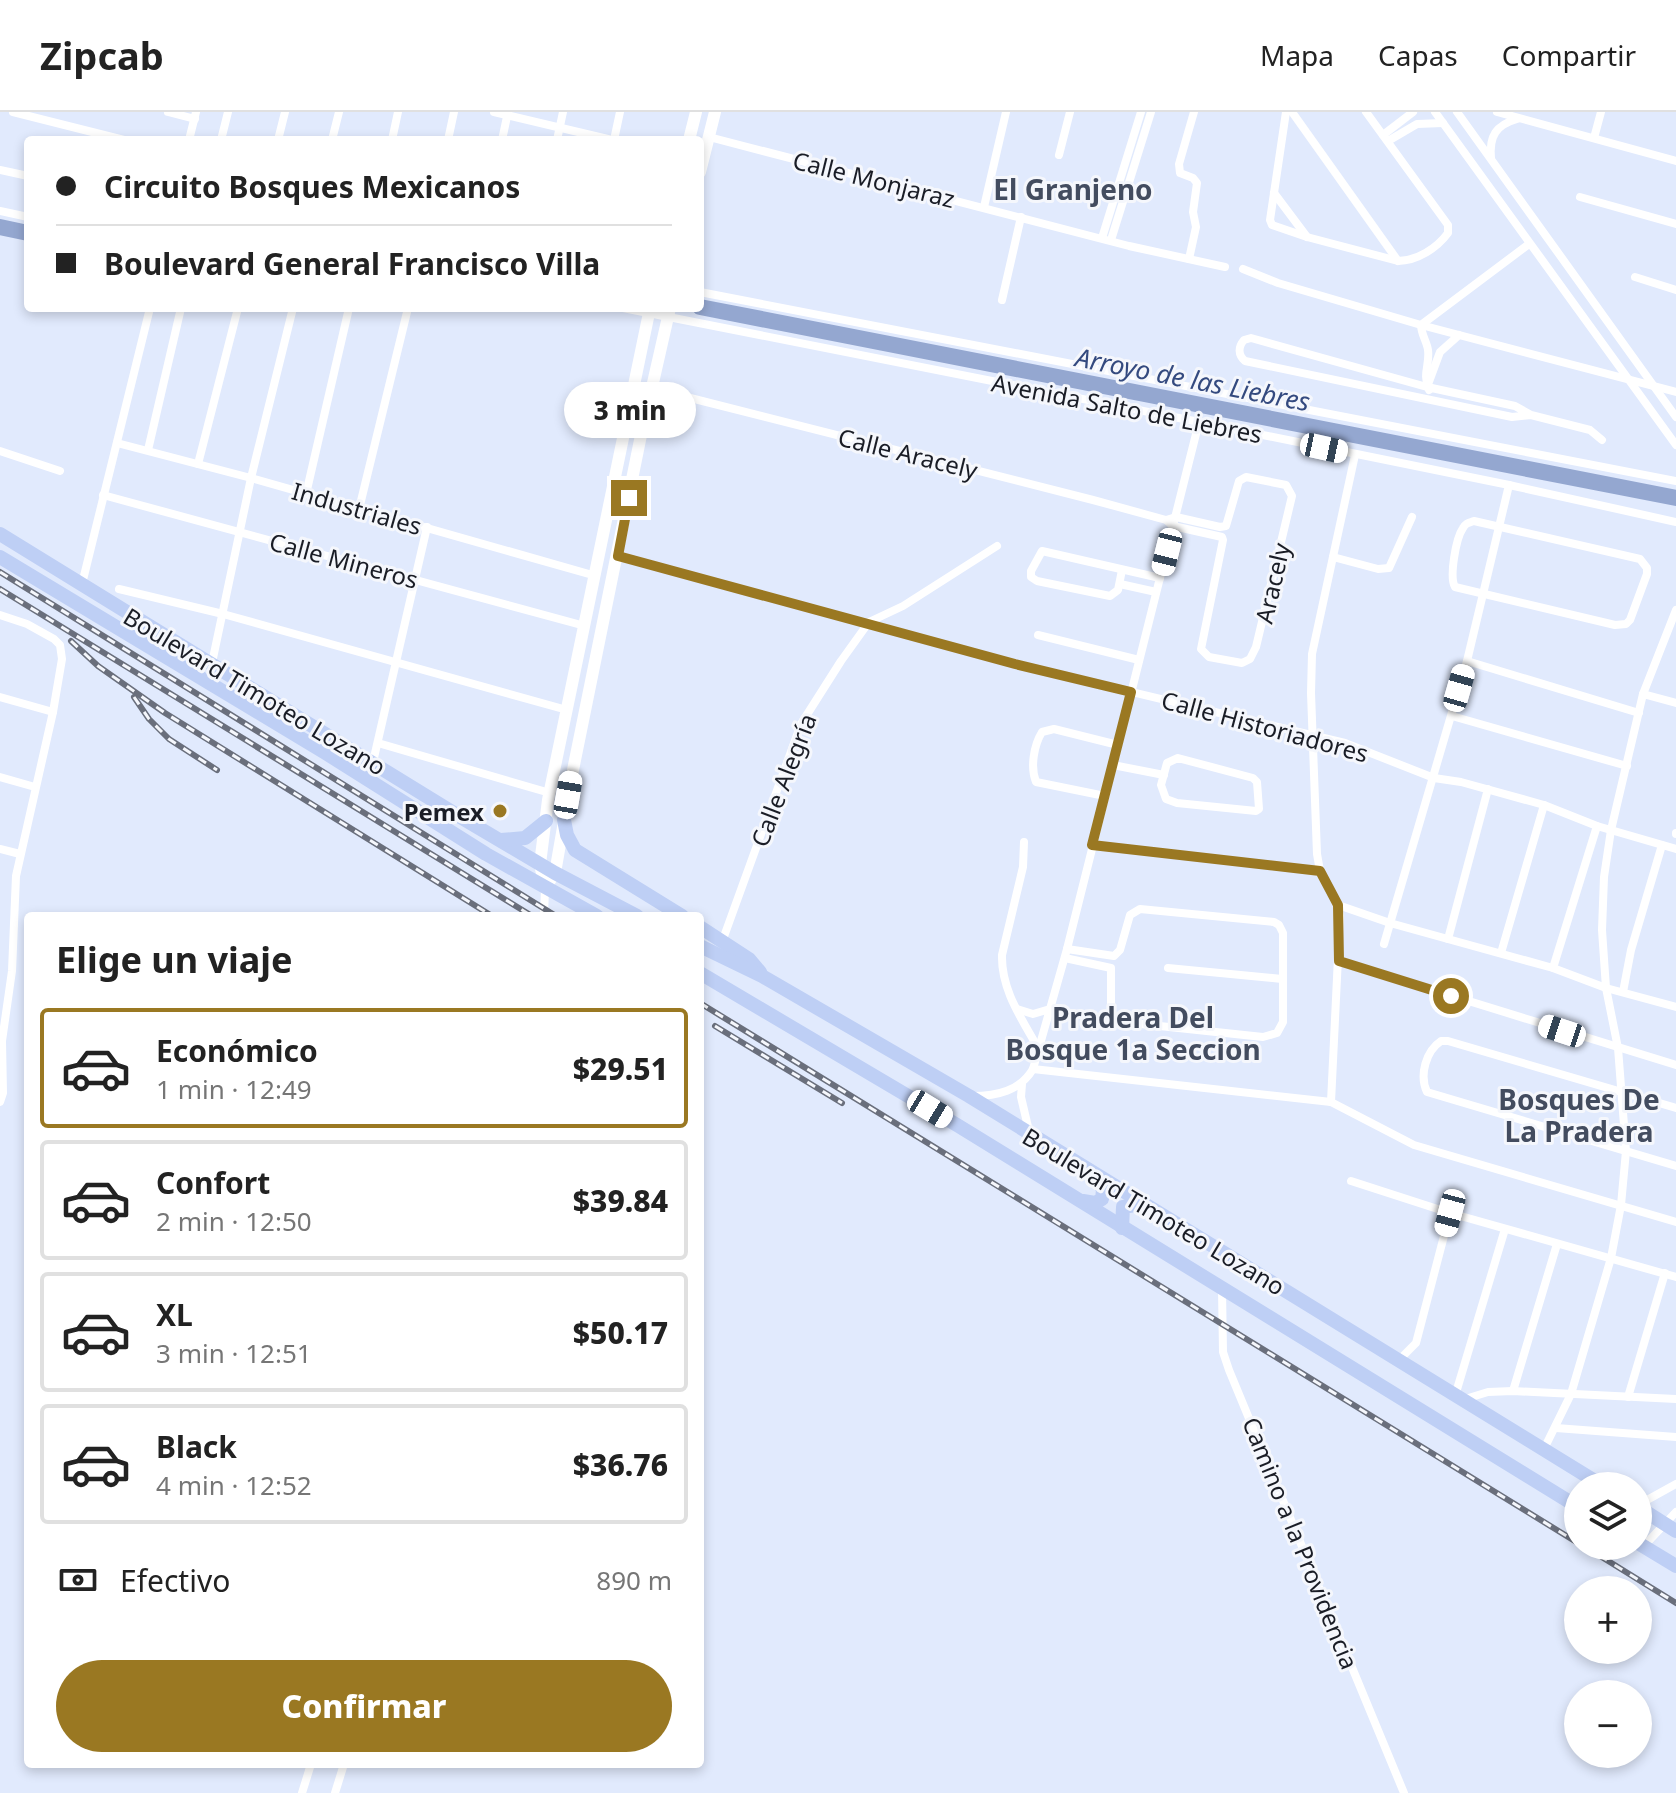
<!DOCTYPE html>
<html lang="es">
<meta charset="utf-8">
<style>
:root{--surface:#fff;--page:#f6f6f6;--text:#222;--muted:#767676;--line:#e0e0e0;--accent:#9a7822}
body{margin:0;font-family:"Noto Sans",sans-serif;background:var(--page);color:var(--text);height:100vh;display:flex;flex-direction:column;font-size:30px;white-space:nowrap}
*{box-sizing:border-box;margin:0}
p{font-size:26px;color:var(--muted)}
.icon{flex:none;width:44px;height:44px;fill:none;stroke:currentColor;stroke-width:2;stroke-linecap:round;stroke-linejoin:round}
.map{position:relative;flex:1;overflow:hidden}
.panel{position:absolute;left:24px;top:800px;width:680px;height:856px;display:flex;flex-direction:column;background:var(--surface);border-radius:8px;box-shadow:0 4px 12px #0003}
.panel>*{flex:none}
.top-card{position:absolute;left:24px;top:24px;width:680px;height:176px;border-radius:8px;box-shadow:0 4px 12px #0003;display:grid;align-content:center;height:176px;padding:0 32px;background:var(--surface)}
.buttons{position:absolute;left:1564px;top:1360px;display:grid;gap:16px}
.buttons a{display:grid;place-items:center;width:88px;height:88px;border-radius:50%;background:var(--surface);box-shadow:0 4px 12px #0003;font-size:40px}
.end{position:absolute;width:36px;height:36px;margin:-18px;border:10px solid #9a7822;background:#fff;box-shadow:0 0 0 4px #fff}
.from{border-radius:50%}
.bubble{position:absolute;height:56px;border-radius:28px;background:var(--surface);box-shadow:0 4px 12px #0003;font-size:26px;font-weight:800;line-height:56px;text-align:center}
.car{position:absolute;width:24px;height:48px;margin:-24px -12px;border-radius:10px;box-shadow:0 0 6px 2px #0007;background:linear-gradient(#fff 24%,#345 0 40%,#fff 0 76%,#345 0 86%,#fff 0)}
.top-card b{display:flex;align-items:center;gap:28px;height:76px;font-size:30px}
.top-card b+b{border-top:2px solid var(--line)}
.top-card i{width:20px;height:20px;background:var(--text)}
ul{padding:0;list-style:none}
li{display:flex;align-items:center;gap:24px;height:120px;margin:0 16px 12px;padding:0 16px;border:4px solid var(--line);border-radius:8px}
li div{flex:1}
li b{display:block;font-size:30px}
li em{font-style:normal;font-weight:800}
li.selected{border-color:var(--accent)}
li>.icon{width:72px;height:72px;stroke-width:1.5}
h2{padding:0 32px;font-size:36px;line-height:96px}
.pay{display:flex;align-items:center;gap:20px;height:88px;padding:0 32px;font-size:30px}
.pay p{margin-inline-start:auto}
.button{display:flex;gap:16px;margin-top:auto;padding:16px 32px}
.button a{flex:1;height:92px;border-radius:48px;background:var(--accent);color:#fff;font-size:32px;font-weight:800;line-height:92px;text-align:center}
header{display:flex;align-items:center;gap:48px;box-sizing:border-box;height:112px;padding:0 40px;background:var(--surface);border-bottom:2px solid var(--line)}
header strong{font-size:38px}
nav{display:flex;gap:44px;margin-inline-start:auto;font-size:28px}
.map>svg:first-child{display:block}
.lines{fill:none;stroke-linecap:round;stroke-linejoin:round}
.river{stroke:#94a7d0;stroke-width:16}
.street{stroke:#fff;stroke-width:8}
.secondary{stroke:#fff;stroke-width:12}
.primary{stroke:#becff5;stroke-width:14}
.rail-casing{stroke:#6a6f7c;stroke-width:6}
.rail{stroke:#f5f7fc;stroke-width:3;stroke-dasharray:9;stroke-linecap:butt}
.route{stroke:#9a7822;stroke-width:10}
.poi-dot{fill:#9a7822;stroke:#f5f7fc;stroke-width:3}
.labels{text-anchor:middle;dominant-baseline:central;stroke-width:6;stroke-linejoin:round;paint-order:stroke}
.street-label{font-size:24px;fill:#1a1d26;stroke:#f5f7fc}
.poi-label{font-size:24px;font-weight:bold;fill:#1a1d26;stroke:#f5f7fc;text-anchor:end}
.water-label{font-size:26px;font-style:italic;fill:#344a7f;stroke:#f5f7fc}
.quarter-label{font-size:28px;font-weight:bold;fill:#434c5f;stroke:#f5f7fc}
</style>
<header>
<strong>Zipcab</strong>
<nav><a>Mapa</a><a>Capas</a><a>Compartir</a></nav>
</header>
<div class="map">
<svg width="1676" height="1681" viewBox="0 0 1676 1681">
<rect width="100%" height="100%" fill="#e1eafd"/>
<g class="lines">
<g class="river">
<polyline points="0,115 28,121"/>
<polyline points="700,195 1676,386"/>
</g>
<g class="street">
<polyline points="13,0 124,28"/>
<polyline points="168,0 195,7"/>
<polyline points="494,0 612,28"/>
<path d="M 1286,0 L 1270,108 L 1272,113 L 1307,125 L 1398,149 C 1417,149 1437,136 1448,121 L 1448,113 L 1366,0"/>
<polyline points="1292,0 1398,149"/>
<polyline points="1435,0 1676,333"/>
<polyline points="1457,0 1676,305"/>
<polyline points="1497,0 1676,49"/>
<polyline points="1383,23 1413,0"/>
<polyline points="709,25 1129,134 1225,155"/>
<polyline points="1594,26 1601,0"/>
<polyline points="189,28 196,0"/>
<polyline points="221,28 228,0"/>
<polyline points="278,28 285,0"/>
<polyline points="332,28 339,0"/>
<polyline points="392,28 398,0"/>
<polyline points="448,28 454,0"/>
<polyline points="502,28 508,0"/>
<polyline points="557,28 563,0"/>
<polyline points="614,28 620,0"/>
<polyline points="1388,29 1417,12 1443,11"/>
<polyline points="1059,43 1070,0"/>
<path d="M 1491,46 C 1489,24 1496,13 1517,7"/>
<polyline points="0,58 28,64"/>
<polyline points="1274,81 1307,125"/>
<polyline points="1580,85 1676,112"/>
<polyline points="984,95 1006,0"/>
<polyline points="0,99 28,105"/>
<polyline points="1102,126 1141,0"/>
<polyline points="1111,128 1151,0"/>
<polyline points="1189,147 1196,115 1193,100 1197,71 1193,66 1180,61 1179,52 1194,0"/>
<polyline points="1243,157 1278,171 1421,213 1676,280"/>
<polyline points="1635,165 1676,178"/>
<polyline points="700,180 1676,369"/>
<polyline points="1002,188 1021,105"/>
<polyline points="623,196 1199,310 1509,373 1676,410"/>
<polyline points="1427,275 1440,240 1459,223"/>
<polyline points="651,276 1093,388 1166,408 1173,414 1222,425 1223,428 1201,537 1209,545 1242,551 1250,547 1256,535 1292,384 1286,373 1246,365 1239,369 1226,414 1220,415 1176,405 1166,408"/>
<path d="M 1429,278 C 1422,261 1430,253 1428,238 C 1427,230 1421,222 1421,213 L 1529,132"/>
<path d="M 1531,303 L 1512,305 L 1245,249 C 1238,243 1238,235 1244,228 L 1251,226 L 1427,275 L 1515,294 L 1531,303 L 1590,318 L 1602,328"/>
<polyline points="117,331 251,366 596,464"/>
<polyline points="148,338 181,196"/>
<polyline points="0,339 60,359"/>
<polyline points="198,352 238,196"/>
<polyline points="306,382 349,196"/>
<polyline points="103,383 585,514"/>
<polyline points="359,397 408,196"/>
<path d="M 1474,409 L 1640,447 L 1647,456 L 1647,462 L 1630,508 L 1626,512 L 1615,513 L 1455,475 C 1449,465 1456,426 1463,416 C 1466,411 1468,411 1474,409 Z"/>
<polyline points="618,444 1015,552 1345,631 1434,666 1461,670 1544,693 1597,714 1676,737"/>
<polyline points="1333,445 1378,457 1389,456 1412,405"/>
<polyline points="1122,458 1118,478 1110,484 1037,469 1031,465 1031,459 1042,439 1160,466"/>
<polyline points="82,472 150,196"/>
<polyline points="1120,472 1156,480"/>
<polyline points="119,477 223,502 567,598"/>
<polyline points="0,503 27,512 54,527 60,533 62,547 53,600 16,764 12,859 2,929 3,981 0,990"/>
<polyline points="1038,523 1139,548"/>
<polyline points="1467,549 1639,601"/>
<polyline points="212,551 251,366 293,196"/>
<polyline points="1643,582 1676,591"/>
<polyline points="0,585 53,600"/>
<polyline points="1452,604 1627,654"/>
<polyline points="378,631 550,681"/>
<polygon points="1178,646 1253,666 1257,670 1259,697 1256,699 1177,691 1166,687 1161,673 1167,651"/>
<polyline points="373,650 427,415"/>
<polyline points="1113,653 1164,663"/>
<polyline points="0,665 35,675"/>
<path d="M 1105,684 L 1036,670 C 1030,655 1034,633 1042,620 L 1054,617 L 1118,633"/>
<polyline points="1676,722 1676,721"/>
<path d="M 1024,730 L 1023,755 L 1002,843 C 1001,878 1022,907 1038,936"/>
<polyline points="1092,733 1320,759"/>
<polyline points="0,737 20,742"/>
<polyline points="1338,793 1390,811 1553,856 1606,876 1676,895"/>
<polyline points="544,804 545,776"/>
<polyline points="1448,827 1488,677"/>
<polyline points="722,830 801,612 841,549 869,510 903,494 997,434"/>
<polyline points="1384,832 1467,549 1509,373"/>
<polyline points="1501,841 1544,693"/>
<polyline points="1065,846 1111,856 1111,902 1122,910 1263,925 1277,921 1283,910 1283,821 1279,813 1274,810 1140,797 1130,803 1120,838 1114,844 1067,837"/>
<polyline points="1339,849 1676,953"/>
<polyline points="1168,856 1282,867"/>
<polyline points="1553,856 1597,714"/>
<polyline points="1623,880 1631,838 1662,733"/>
<polyline points="1017,897 1033,902 1050,897"/>
<polyline points="1033,957 1331,990 1414,1033 1676,1110"/>
<polyline points="1022,972 1021,985 1029,1019"/>
<path d="M 972,984 C 997,984 1020,979 1033,957 L 1067,837 L 1199,310"/>
<polyline points="1331,990 1340,804 1338,793 1320,759 1317,742 1311,581 1312,542 1355,343"/>
<path d="M 1676,996 L 1448,929 L 1441,929 C 1426,939 1419,963 1427,980 L 1676,1054"/>
<polyline points="1351,1069 1450,1101 1676,1165"/>
<polyline points="1222,1177 1223,1240 1229,1258 1404,1681"/>
<polyline points="1398,1249 1416,1231 1450,1101"/>
<polyline points="1513,1279 1557,1132"/>
<polyline points="1455,1284 1505,1117"/>
<polyline points="1628,1285 1665,1161"/>
<polyline points="1462,1288 1488,1280 1513,1279 1676,1287"/>
<polyline points="1556,1316 1676,1325"/>
<polyline points="1544,1337 1571,1282 1611,1146 1621,1093 1626,1039 1618,936 1606,876 1602,818 1604,765 1611,718 1643,582 1676,498"/>
<polyline points="1638,1393 1676,1372"/>
<polyline points="1643,1435 1676,1400"/>
<polyline points="302,1681 311,1652"/>
<polyline points="335,1681 344,1652"/>
</g>
<g class="secondary">
<polyline points="689,28 696,0"/>
<polyline points="700,60 715,0"/>
<polyline points="545,776 555,761 573,658 640,328 670,196"/>
<polyline points="545,776 540,752 548,688 650,196"/>
</g>
<g class="primary">
<polyline points="0,422 457,703 555,761 637,804"/>
<polyline points="0,445 324,640 486,742 597,804"/>
<polyline points="564,708 567,723 575,738 682,804"/>
<polyline points="501,728 525,726 546,709"/>
<polyline points="700,815 749,847 760,860"/>
<polyline points="700,834 762,864 969,984 1603,1374"/>
<polyline points="700,861 957,1013 1578,1395"/>
<polyline points="1083,1089 1095,1091 1102,1087 1103,1078 1097,1064"/>
<polyline points="1122,1116 1123,1095 1141,1092"/>
<polyline points="1638,1395 1676,1419"/>
<polyline points="1638,1431 1676,1454"/>
</g>
<g class="rail-casing">
<g id="rail">
<polyline points="0,460 556,804"/>
<polyline points="0,477 532,804"/>
<polyline points="71,529 98,554 165,601 492,804"/>
<polyline points="134,585 149,607 169,627 217,658"/>
<polyline points="700,891 1578,1431"/>
<polyline points="715,914 842,991"/>
<polyline points="1584,1434 1676,1491"/>
</g>
</g>
<use href="#rail" class="rail"/>
</g>
<g class="lines">
<polyline class="route" points="629,386 618,444 1015,552 1131,580 1092,733 1320,759 1338,793 1339,849 1451,884"/>
</g>
<circle class="poi-dot" cx="500" cy="699" r="8"/>
<g class="labels">
<g class="street-label">
<text transform="translate(874 67) rotate(14)">Calle Monjaraz</text>
<text transform="translate(1127 296) rotate(11)">Avenida Salto de Liebres</text>
<text transform="translate(908 341) rotate(14)">Calle Aracely</text>
<text transform="translate(357 396) rotate(16)">Industriales</text>
<text transform="translate(344 448) rotate(15)">Calle Mineros</text>
<text transform="translate(1272 471) rotate(-77)">Aracely</text>
<text transform="translate(255 579) rotate(31)">Boulevard Timoteo Lozano</text>
<text transform="translate(1265 614) rotate(15)">Calle Historiadores</text>
<text transform="translate(783 668) rotate(-69)">Calle Alegría</text>
<text transform="translate(1154 1099) rotate(31)">Boulevard Timoteo Lozano</text>
<text transform="translate(1301 1431) rotate(68)">Camino a la Providencia</text>
</g>
<g class="poi-label">
<text x="484" y="699">Pemex</text>
</g>
<g class="water-label">
<text transform="translate(1193 267) rotate(11)">Arroyo de las Liebres</text>
</g>
<g class="quarter-label">
<text x="1073" y="77">El Granjeno</text>
<text x="1133" y="905">Pradera Del<tspan x="1133" dy="32">Bosque 1a Seccion</tspan></text>
<text x="1579" y="987">Bosques De<tspan x="1579" dy="32">La Pradera</tspan></text>
</g>
</g>
</svg>
<div class="buttons">
<a><svg class="icon" aria-label="layers" viewBox="0 0 24 24"><path d="M12 4l9 5-9 5-9-5zM3 14l9 5 9-5"/></svg></a>
<a>+</a>
<a>−</a>
</div>
<i class="end from" style="left:1451px;top:884px"></i>
<i class="end" style="left:629px;top:386px"></i>
<div class="bubble" style="left:564px;top:270px;width:132px">3 min</div>
<i class="car" style="left:1324px;top:336px;rotate:102deg"></i>
<i class="car" style="left:1167px;top:440px;rotate:194deg"></i>
<i class="car" style="left:1459px;top:576px;rotate:16deg"></i>
<i class="car" style="left:568px;top:683px;rotate:10deg"></i>
<i class="car" style="left:1562px;top:919px;rotate:288deg"></i>
<i class="car" style="left:930px;top:997px;rotate:121deg"></i>
<i class="car" style="left:1450px;top:1101px;rotate:195deg"></i>
<div class="top-card">
<b><i class="from"></i>Circuito Bosques Mexicanos</b>
<b><i></i>Boulevard General Francisco Villa</b>
</div>
<section class="panel">
<h2>Elige un viaje</h2>
<ul>
<li class="selected"><svg class="icon" aria-label="car" viewBox="0 0 24 24"><path d="M5 17H2v-5l4-1 3-4h7l3 4 3 1v5h-3M9 17h6M6 11h13"/><circle cx="7" cy="17" r="2"/><circle cx="17" cy="17" r="2"/></svg><div><b>Económico</b><p>1 min · 12:49</p></div><em>$29.51</em></li>
<li><svg class="icon" aria-label="car" viewBox="0 0 24 24"><path d="M5 17H2v-5l4-1 3-4h7l3 4 3 1v5h-3M9 17h6M6 11h13"/><circle cx="7" cy="17" r="2"/><circle cx="17" cy="17" r="2"/></svg><div><b>Confort</b><p>2 min · 12:50</p></div><em>$39.84</em></li>
<li><svg class="icon" aria-label="car" viewBox="0 0 24 24"><path d="M5 17H2v-5l4-1 3-4h7l3 4 3 1v5h-3M9 17h6M6 11h13"/><circle cx="7" cy="17" r="2"/><circle cx="17" cy="17" r="2"/></svg><div><b>XL</b><p>3 min · 12:51</p></div><em>$50.17</em></li>
<li><svg class="icon" aria-label="car" viewBox="0 0 24 24"><path d="M5 17H2v-5l4-1 3-4h7l3 4 3 1v5h-3M9 17h6M6 11h13"/><circle cx="7" cy="17" r="2"/><circle cx="17" cy="17" r="2"/></svg><div><b>Black</b><p>4 min · 12:52</p></div><em>$36.76</em></li>
</ul>
<div class="pay"><svg class="icon" aria-label="cash" viewBox="0 0 24 24"><path d="M3 7h18v10H3z"/><circle cx="12" cy="12" r="2"/></svg>Efectivo<p>890 m</p></div>
<div class="button"><a>Confirmar</a></div>
</section>
</div>
